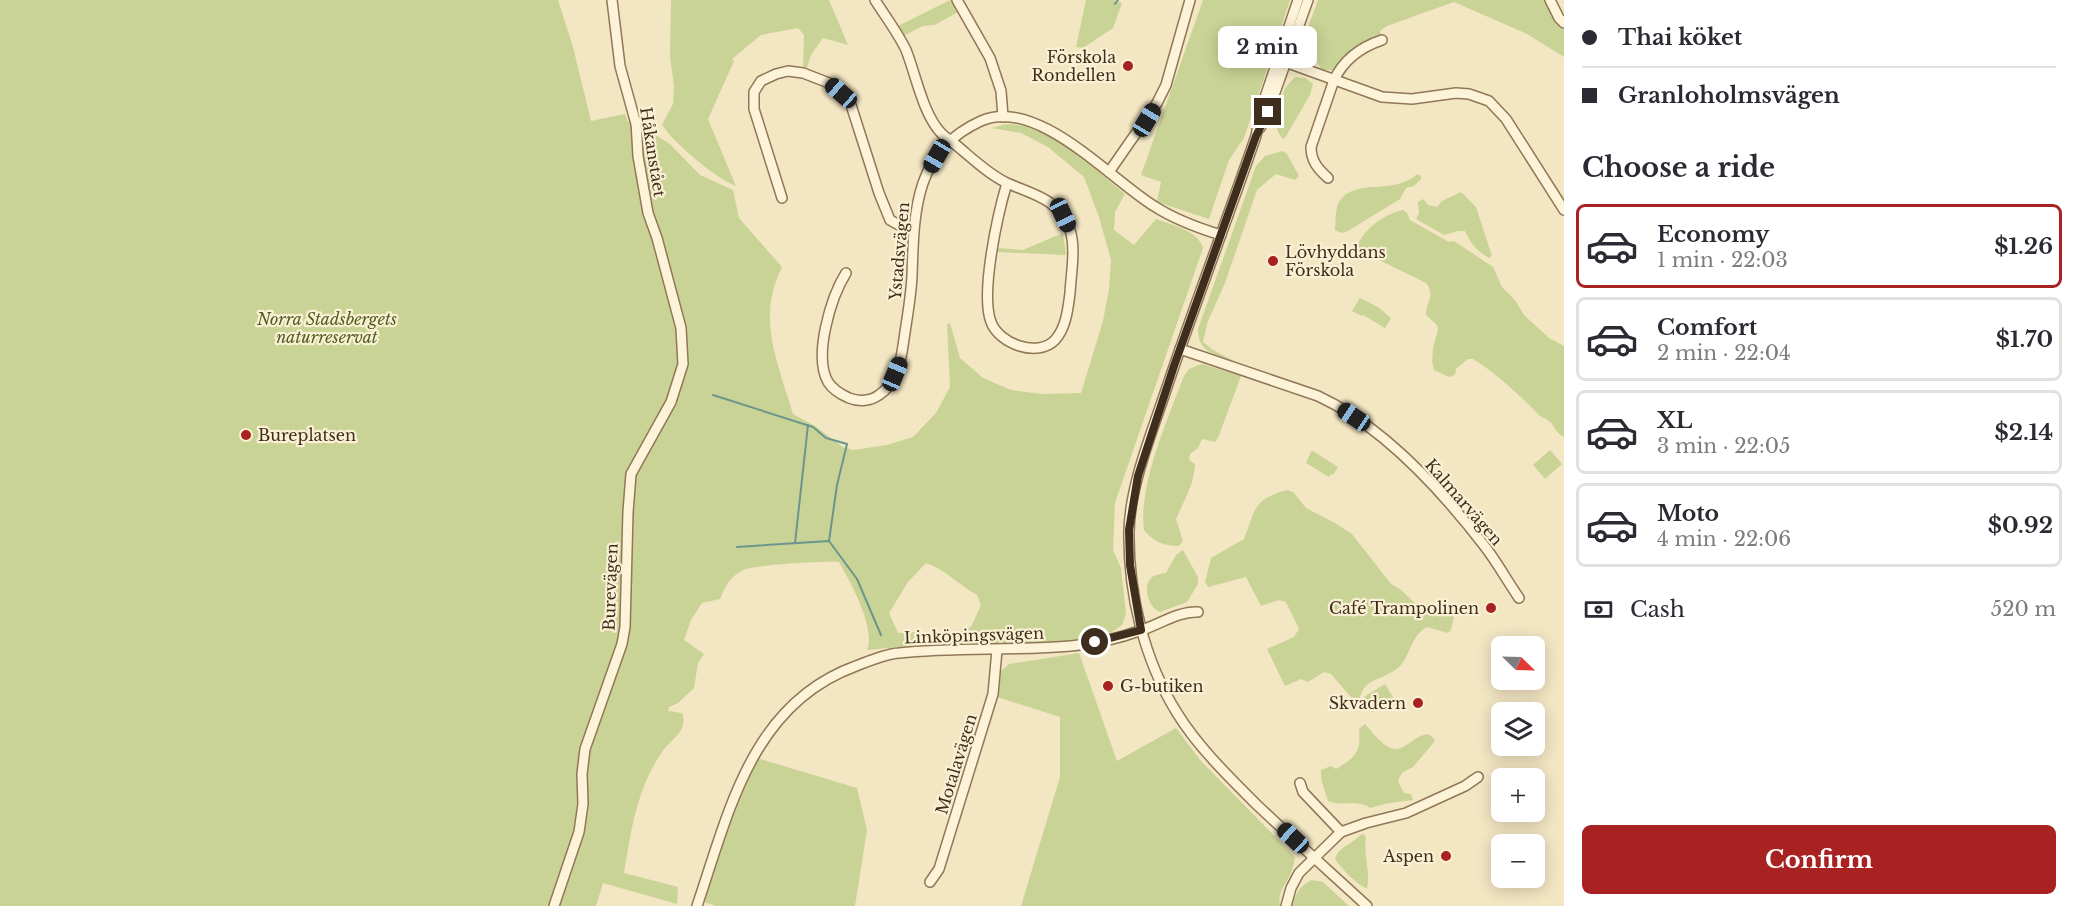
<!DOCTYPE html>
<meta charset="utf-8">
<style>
:root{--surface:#fff;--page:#f2f2f3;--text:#2b2b33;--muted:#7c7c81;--line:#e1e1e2;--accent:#a72220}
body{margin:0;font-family:"Libre Baskerville",serif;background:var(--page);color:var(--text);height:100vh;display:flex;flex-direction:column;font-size:22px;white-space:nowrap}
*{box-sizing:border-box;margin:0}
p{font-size:20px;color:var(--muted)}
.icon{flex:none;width:33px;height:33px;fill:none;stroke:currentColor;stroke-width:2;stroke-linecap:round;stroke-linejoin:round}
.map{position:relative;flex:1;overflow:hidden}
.details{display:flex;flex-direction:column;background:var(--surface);width:510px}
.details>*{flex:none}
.top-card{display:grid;align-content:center;height:132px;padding:0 18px;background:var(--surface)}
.needle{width:39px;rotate:113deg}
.fabs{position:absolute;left:1491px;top:636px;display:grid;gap:12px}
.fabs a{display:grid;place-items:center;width:54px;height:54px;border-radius:9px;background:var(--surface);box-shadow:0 3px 15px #0003;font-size:30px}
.end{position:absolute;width:27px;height:27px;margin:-14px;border:8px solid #3f2e1d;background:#fff;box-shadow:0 0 0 3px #fff}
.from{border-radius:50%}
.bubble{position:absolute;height:42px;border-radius:9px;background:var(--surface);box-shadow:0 3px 15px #0003;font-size:20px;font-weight:800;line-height:42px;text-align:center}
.car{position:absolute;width:18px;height:36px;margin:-18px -9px;border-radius:8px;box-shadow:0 0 4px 2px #0007;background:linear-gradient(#222 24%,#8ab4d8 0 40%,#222 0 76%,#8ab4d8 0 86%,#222 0)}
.top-card b{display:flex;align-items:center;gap:21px;height:57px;font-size:22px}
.top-card b+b{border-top:2px solid var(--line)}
.top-card i{width:15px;height:15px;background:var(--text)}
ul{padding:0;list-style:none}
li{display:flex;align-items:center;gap:18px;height:84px;margin:0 12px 9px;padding:0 6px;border:3px solid var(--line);border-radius:9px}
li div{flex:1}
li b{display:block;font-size:22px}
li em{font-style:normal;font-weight:800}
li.current{border-color:var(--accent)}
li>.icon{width:54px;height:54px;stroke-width:1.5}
h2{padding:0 18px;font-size:27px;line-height:72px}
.pay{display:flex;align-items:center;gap:15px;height:66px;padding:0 18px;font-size:22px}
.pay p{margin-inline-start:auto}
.button{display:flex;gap:12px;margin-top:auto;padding:12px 18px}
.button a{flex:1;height:69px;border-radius:9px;background:var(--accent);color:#fff;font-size:24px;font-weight:800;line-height:69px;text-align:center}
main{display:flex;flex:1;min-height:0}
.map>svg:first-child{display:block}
.green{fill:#cad396}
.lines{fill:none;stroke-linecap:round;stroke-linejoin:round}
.stream{stroke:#6b968c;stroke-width:2}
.minor-casing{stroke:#907757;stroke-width:12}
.minor{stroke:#fdf3d8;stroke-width:9}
.route{stroke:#3f2e1d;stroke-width:8}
.poi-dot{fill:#a72220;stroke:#faf0d4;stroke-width:2}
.labels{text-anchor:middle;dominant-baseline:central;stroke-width:4.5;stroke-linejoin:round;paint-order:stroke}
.poi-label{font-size:16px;fill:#3f2e1d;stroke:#faf0d4;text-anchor:end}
.street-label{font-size:16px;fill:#3f2e1d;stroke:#faf0d4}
.park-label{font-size:16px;font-style:italic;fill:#4d5e21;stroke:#faf0d4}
</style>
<main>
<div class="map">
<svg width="1564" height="906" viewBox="0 0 1564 906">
<rect width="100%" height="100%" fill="#f3e6c3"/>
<g class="green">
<path d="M 0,0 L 558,0 L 573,47 L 591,121 L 625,114 L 628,122 L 631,122 L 636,150 L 648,147 L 654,134 L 670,144 L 700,175 L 733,190 L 739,218 L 782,267 C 756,319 778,362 793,414 L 815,426 L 843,447 L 853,450 L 887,445 L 913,437 L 936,413 L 950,387 L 947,324 L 950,323 L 960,358 L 983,378 L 1011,390 L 1042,394 L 1081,393 L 1103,321 L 1109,289 L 1111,260 L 1099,217 L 1084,177 L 1048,147 L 1021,133 L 991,128 C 997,127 1003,124 1009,124 C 1055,127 1092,167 1125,194 L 1115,212 L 1114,230 L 1134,245 L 1156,219 C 1171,225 1198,230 1203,248 L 1115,503 L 1113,550 L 1121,568 L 1126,614 L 1122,625 L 1109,634 L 1082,640 L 1043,644 L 949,645 L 948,641 L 958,632 L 971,627 L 981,605 L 977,595 C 960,586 945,569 926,563 L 908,582 L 889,613 L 898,633 L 915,632 L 921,638 L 921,645 L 867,650 C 876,627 850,582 839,562 C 824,561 753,565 743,570 C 730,577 725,586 720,599 L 702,603 L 691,620 L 684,640 L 704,654 L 698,663 L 694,688 L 678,703 L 669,707 L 668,711 L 682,713 C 689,731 671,739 662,752 C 637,788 631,831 624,873 L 678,887 L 677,904 L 603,883 L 596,906 L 0,906 Z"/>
<path d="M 671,0 L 829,0 L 848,45 L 823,38 L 811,55 L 806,71 L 803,70 L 804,35 L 798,28 L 761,35 L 732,59 L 734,61 L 708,119 L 736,186 C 715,178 674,143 662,125 L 673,104 L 674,86 L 670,57 Z"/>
<polygon points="950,0 958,12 935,25 923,26 903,36 896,27"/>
<polygon points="1086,0 1114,0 1122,3 1113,28 1083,48 1076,47"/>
<polygon points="1203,0 1290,0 1244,138 1229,160 1209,219 1157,202 1161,182 1141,175"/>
<polygon points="1318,0 1546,0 1551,16 1564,30 1564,57 1527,34 1454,2 1387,26 1380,31 1382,40 1339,70 1322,70 1310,52 1298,54"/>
<path d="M 1295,77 L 1305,78 L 1313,84 L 1310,95 L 1285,138 L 1283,139 C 1271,125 1281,118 1278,106 L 1285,88 Z"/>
<path d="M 1283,151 L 1287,154 L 1299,176 L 1295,180 L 1276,174 L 1257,190 L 1225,283 L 1208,321 L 1203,342 L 1213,350 L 1234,361 C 1215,354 1198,353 1198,329 L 1256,166 L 1265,156 Z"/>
<path d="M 1417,174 L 1421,176 L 1421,179 L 1414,186 L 1406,188 L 1400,199 L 1346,232 L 1341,233 L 1335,230 C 1336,221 1335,209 1339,202 C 1354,177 1394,196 1417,174 Z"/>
<path d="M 1461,192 L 1476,207 L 1492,256 L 1489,258 C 1477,251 1471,244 1465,231 L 1458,231 L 1444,235 L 1416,219 L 1419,213 L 1418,202 L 1423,199 L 1428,205 L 1437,207 L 1442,201 Z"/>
<path d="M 1403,210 L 1407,213 L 1410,220 L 1449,242 L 1454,241 L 1493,267 L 1502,287 L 1515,300 L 1524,315 L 1549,338 L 1564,346 L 1564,437 C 1557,433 1556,430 1552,424 C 1549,419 1541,418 1537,413 C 1522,397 1492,370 1473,359 L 1468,359 L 1456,369 L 1455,375 L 1449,377 L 1434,370 L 1432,361 L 1433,348 L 1438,330 L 1437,325 L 1426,315 C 1426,301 1436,296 1426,283 L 1377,259 L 1370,251 L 1365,250 L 1357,260 L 1354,258 C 1356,235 1380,215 1403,210 Z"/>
<polygon points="1063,233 1066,255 997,252 997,248 1023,250"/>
<polygon points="1360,298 1378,307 1391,318 1385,328 1363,315 1362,316 1352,311"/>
<path d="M 1202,364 L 1241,376 L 1218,438 L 1215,442 L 1202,439 L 1198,448 L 1190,454 L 1189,460 L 1195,464 C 1194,486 1184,500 1176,519 L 1183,541 L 1179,546 C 1164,546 1154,542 1144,530 C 1138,486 1168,418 1184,376 L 1189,369 Z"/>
<polygon points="1550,450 1562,464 1545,479 1533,465"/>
<polygon points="1313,451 1338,467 1333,475 1331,474 1329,477 1306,463 1311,452"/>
<path d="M 1287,490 L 1293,492 L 1306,508 L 1335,523 L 1352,534 L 1391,584 L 1400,589 L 1425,613 L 1451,614 L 1454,617 L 1451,630 L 1448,633 L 1427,627 C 1411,636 1411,653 1401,665 C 1391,676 1371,679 1365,687 C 1361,691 1360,699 1357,704 L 1331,674 L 1324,672 L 1308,682 L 1301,679 L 1285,686 L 1267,649 L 1294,637 L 1299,629 L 1286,602 L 1279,600 L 1261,606 L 1246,577 L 1208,587 L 1205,582 L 1211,558 L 1244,539 C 1256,509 1252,500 1287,490 Z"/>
<path d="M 1183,550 L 1198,577 L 1198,584 L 1187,602 L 1160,612 C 1149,608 1142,587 1151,578 C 1155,574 1161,574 1166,573 L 1176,555 Z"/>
<path d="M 1079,653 L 1117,761 L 1176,728 L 1200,760 L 1295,857 C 1294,862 1293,868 1291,873 C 1286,884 1277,892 1280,906 L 1021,906 L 1060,777 L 1060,717 L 997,697 L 1001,671 L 1009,664 Z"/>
<polygon points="1385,684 1394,699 1372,712 1364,697"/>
<path d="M 1365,724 C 1372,732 1383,747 1394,749 C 1408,751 1425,722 1435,741 L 1413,767 L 1402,773 L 1398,781 L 1404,793 L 1411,794 L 1413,800 L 1389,803 L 1370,808 C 1358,799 1342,807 1328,801 C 1325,790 1320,780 1321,770 L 1331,766 L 1336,769 C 1356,757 1361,752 1359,729 Z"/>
<polygon points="757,758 857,788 867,830 855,906 716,906 704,902 737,803"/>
<path d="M 1364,834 L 1366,838 C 1363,856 1371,871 1367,889 C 1353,881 1344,871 1335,859 C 1338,847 1353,844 1360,835 Z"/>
<path d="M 1312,880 L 1323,882 L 1349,906 L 1292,906 C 1296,893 1299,886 1312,880 Z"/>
</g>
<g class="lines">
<g class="stream">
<polyline points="1115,4 1118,0"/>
<polyline points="713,395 813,427 826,438 847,444 837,485 829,541"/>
<polyline points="795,543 808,425"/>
<polyline points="737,547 829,541 857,579 881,635"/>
</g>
<g class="minor-casing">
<g id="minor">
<polyline points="612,0 620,66 636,124"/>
<path d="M 875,0 C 885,16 898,33 906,50 C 916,75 923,115 942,134 C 946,138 952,141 956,145 C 972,158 988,174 1007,183 C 1034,195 1058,198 1070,230 C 1076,248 1071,274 1070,293 C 1068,309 1066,328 1055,340 C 1038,358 999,344 991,322 C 980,293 998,213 1007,183"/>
<polyline points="957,0 990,58 1001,91 1003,117"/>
<path d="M 1298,0 L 1261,109 L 1256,136 C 1226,223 1193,309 1164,396 C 1150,437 1130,487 1129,531 C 1128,593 1144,660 1177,713 C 1198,747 1228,776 1257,805 C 1293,839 1330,872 1367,906"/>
<polyline points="1550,0 1559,18 1564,23"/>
<polyline points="1277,59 1382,97 1412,99 1456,93 1469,94 1489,101 1506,119 1564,210"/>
<polyline points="1260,128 1268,112 1308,0"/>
<polyline points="1109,172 1157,103 1166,85 1190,0"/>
<path d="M 1328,178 C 1318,169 1311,161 1311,147 L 1334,80 C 1344,59 1361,47 1382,40"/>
<polyline points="782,198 754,109 754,92 761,81 776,74 788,71 803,73 829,83 851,105 879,193 890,220 899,225 914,227"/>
<path d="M 846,273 C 831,297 813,356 828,382 C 833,390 840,394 849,398 C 859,402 871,401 879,395 C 898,382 901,361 904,339 C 907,318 911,297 912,276 C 914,212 914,151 981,121 C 1037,96 1111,180 1154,206 C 1174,219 1198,228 1221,235"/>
<path d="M 1180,349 L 1318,396 C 1383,426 1443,492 1486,548 C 1498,564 1508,582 1519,598"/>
<polyline points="1300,783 1303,792 1341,832"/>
<polyline points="930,882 939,869 993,694 997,650"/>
<polyline points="554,906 579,832 583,804 582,774 585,749 622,644 625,627 628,512 631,474 671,402 683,364 681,328 657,238 648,213 638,156 636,121"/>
<path d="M 697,906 C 729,812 751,704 856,666 C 869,661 885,654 899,653 C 956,647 1014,651 1071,646 C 1095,644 1120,638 1142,630 C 1160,624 1179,611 1198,612"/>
<polyline points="1286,906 1291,888 1299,873 1341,832 1366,823 1406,813 1465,786 1478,777"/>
</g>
</g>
<use href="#minor" class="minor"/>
</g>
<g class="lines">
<polyline class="route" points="1095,642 1141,630 1130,565 1129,530 1138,476 1174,366 1256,136 1268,112"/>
</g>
<g class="poi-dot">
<circle cx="1128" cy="66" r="6"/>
<circle cx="1273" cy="261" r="6"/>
<circle cx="246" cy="435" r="6"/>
<circle cx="1491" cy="608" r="6"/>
<circle cx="1108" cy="686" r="6"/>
<circle cx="1418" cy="703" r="6"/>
<circle cx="1446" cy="856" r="6"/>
</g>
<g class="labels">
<g class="poi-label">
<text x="1116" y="57">Förskola<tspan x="1116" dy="18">Rondellen</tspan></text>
<text x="1285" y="252" text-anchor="start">Lövhyddans<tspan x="1285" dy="18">Förskola</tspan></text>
<text x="258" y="435" text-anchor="start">Bureplatsen</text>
<text x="1479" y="608">Café Trampolinen</text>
<text x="1120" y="686" text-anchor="start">G-butiken</text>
<text x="1406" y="703">Skvadern</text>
<text x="1434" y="856">Aspen</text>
</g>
<g class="street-label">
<text transform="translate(653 152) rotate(81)">Håkanstået</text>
<text transform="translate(899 251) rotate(-85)">Ystadsvägen</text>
<text transform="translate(1464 502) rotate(49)">Kalmarvägen</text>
<text transform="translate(610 587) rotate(-88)">Burevägen</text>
<text transform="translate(974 635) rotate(-2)">Linköpingsvägen</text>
<text transform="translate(956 764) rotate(-73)">Motalavägen</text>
</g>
<g class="park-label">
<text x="327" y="319">Norra Stadsbergets<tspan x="327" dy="18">naturreservat</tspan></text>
</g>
</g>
</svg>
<div class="fabs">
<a><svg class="needle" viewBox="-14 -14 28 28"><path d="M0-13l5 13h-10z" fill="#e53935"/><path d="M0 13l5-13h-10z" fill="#7c7c81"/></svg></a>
<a><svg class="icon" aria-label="layers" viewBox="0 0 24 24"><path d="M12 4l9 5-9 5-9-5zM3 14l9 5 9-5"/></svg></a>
<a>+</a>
<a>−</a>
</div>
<i class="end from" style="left:1095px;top:642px"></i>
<i class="end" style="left:1268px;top:112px"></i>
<div class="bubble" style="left:1218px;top:26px;width:99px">2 min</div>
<i class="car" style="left:841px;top:93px;rotate:311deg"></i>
<i class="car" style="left:1147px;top:120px;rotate:31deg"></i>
<i class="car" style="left:937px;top:156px;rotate:210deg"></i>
<i class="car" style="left:1063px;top:215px;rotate:155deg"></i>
<i class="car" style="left:895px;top:374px;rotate:23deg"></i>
<i class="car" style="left:1354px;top:417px;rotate:304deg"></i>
<i class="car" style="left:1293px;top:838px;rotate:313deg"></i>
</div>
<section class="details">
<div class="top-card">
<b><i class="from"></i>Thai köket</b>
<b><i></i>Granloholmsvägen</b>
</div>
<h2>Choose a ride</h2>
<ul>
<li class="current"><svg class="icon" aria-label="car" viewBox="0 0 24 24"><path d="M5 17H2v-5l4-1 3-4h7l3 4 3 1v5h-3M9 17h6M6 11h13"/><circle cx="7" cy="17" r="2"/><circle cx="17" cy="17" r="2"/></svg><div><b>Economy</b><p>1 min · 22:03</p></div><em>$1.26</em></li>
<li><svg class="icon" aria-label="car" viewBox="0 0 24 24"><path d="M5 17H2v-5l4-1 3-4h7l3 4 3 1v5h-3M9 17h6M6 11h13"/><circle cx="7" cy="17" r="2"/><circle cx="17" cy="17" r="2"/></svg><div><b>Comfort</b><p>2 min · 22:04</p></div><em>$1.70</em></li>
<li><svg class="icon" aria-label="car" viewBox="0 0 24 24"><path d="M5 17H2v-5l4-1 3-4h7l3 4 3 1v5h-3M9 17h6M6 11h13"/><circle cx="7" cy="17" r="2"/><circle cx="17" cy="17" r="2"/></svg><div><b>XL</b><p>3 min · 22:05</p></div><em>$2.14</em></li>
<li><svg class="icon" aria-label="car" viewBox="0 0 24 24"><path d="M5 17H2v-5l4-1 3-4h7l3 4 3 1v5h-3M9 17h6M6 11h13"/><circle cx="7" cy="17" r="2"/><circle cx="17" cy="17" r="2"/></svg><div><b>Moto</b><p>4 min · 22:06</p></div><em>$0.92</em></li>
</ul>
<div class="pay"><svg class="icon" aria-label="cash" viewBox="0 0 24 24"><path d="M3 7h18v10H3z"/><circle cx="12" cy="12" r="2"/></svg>Cash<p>520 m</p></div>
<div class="button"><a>Confirm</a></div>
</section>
</main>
